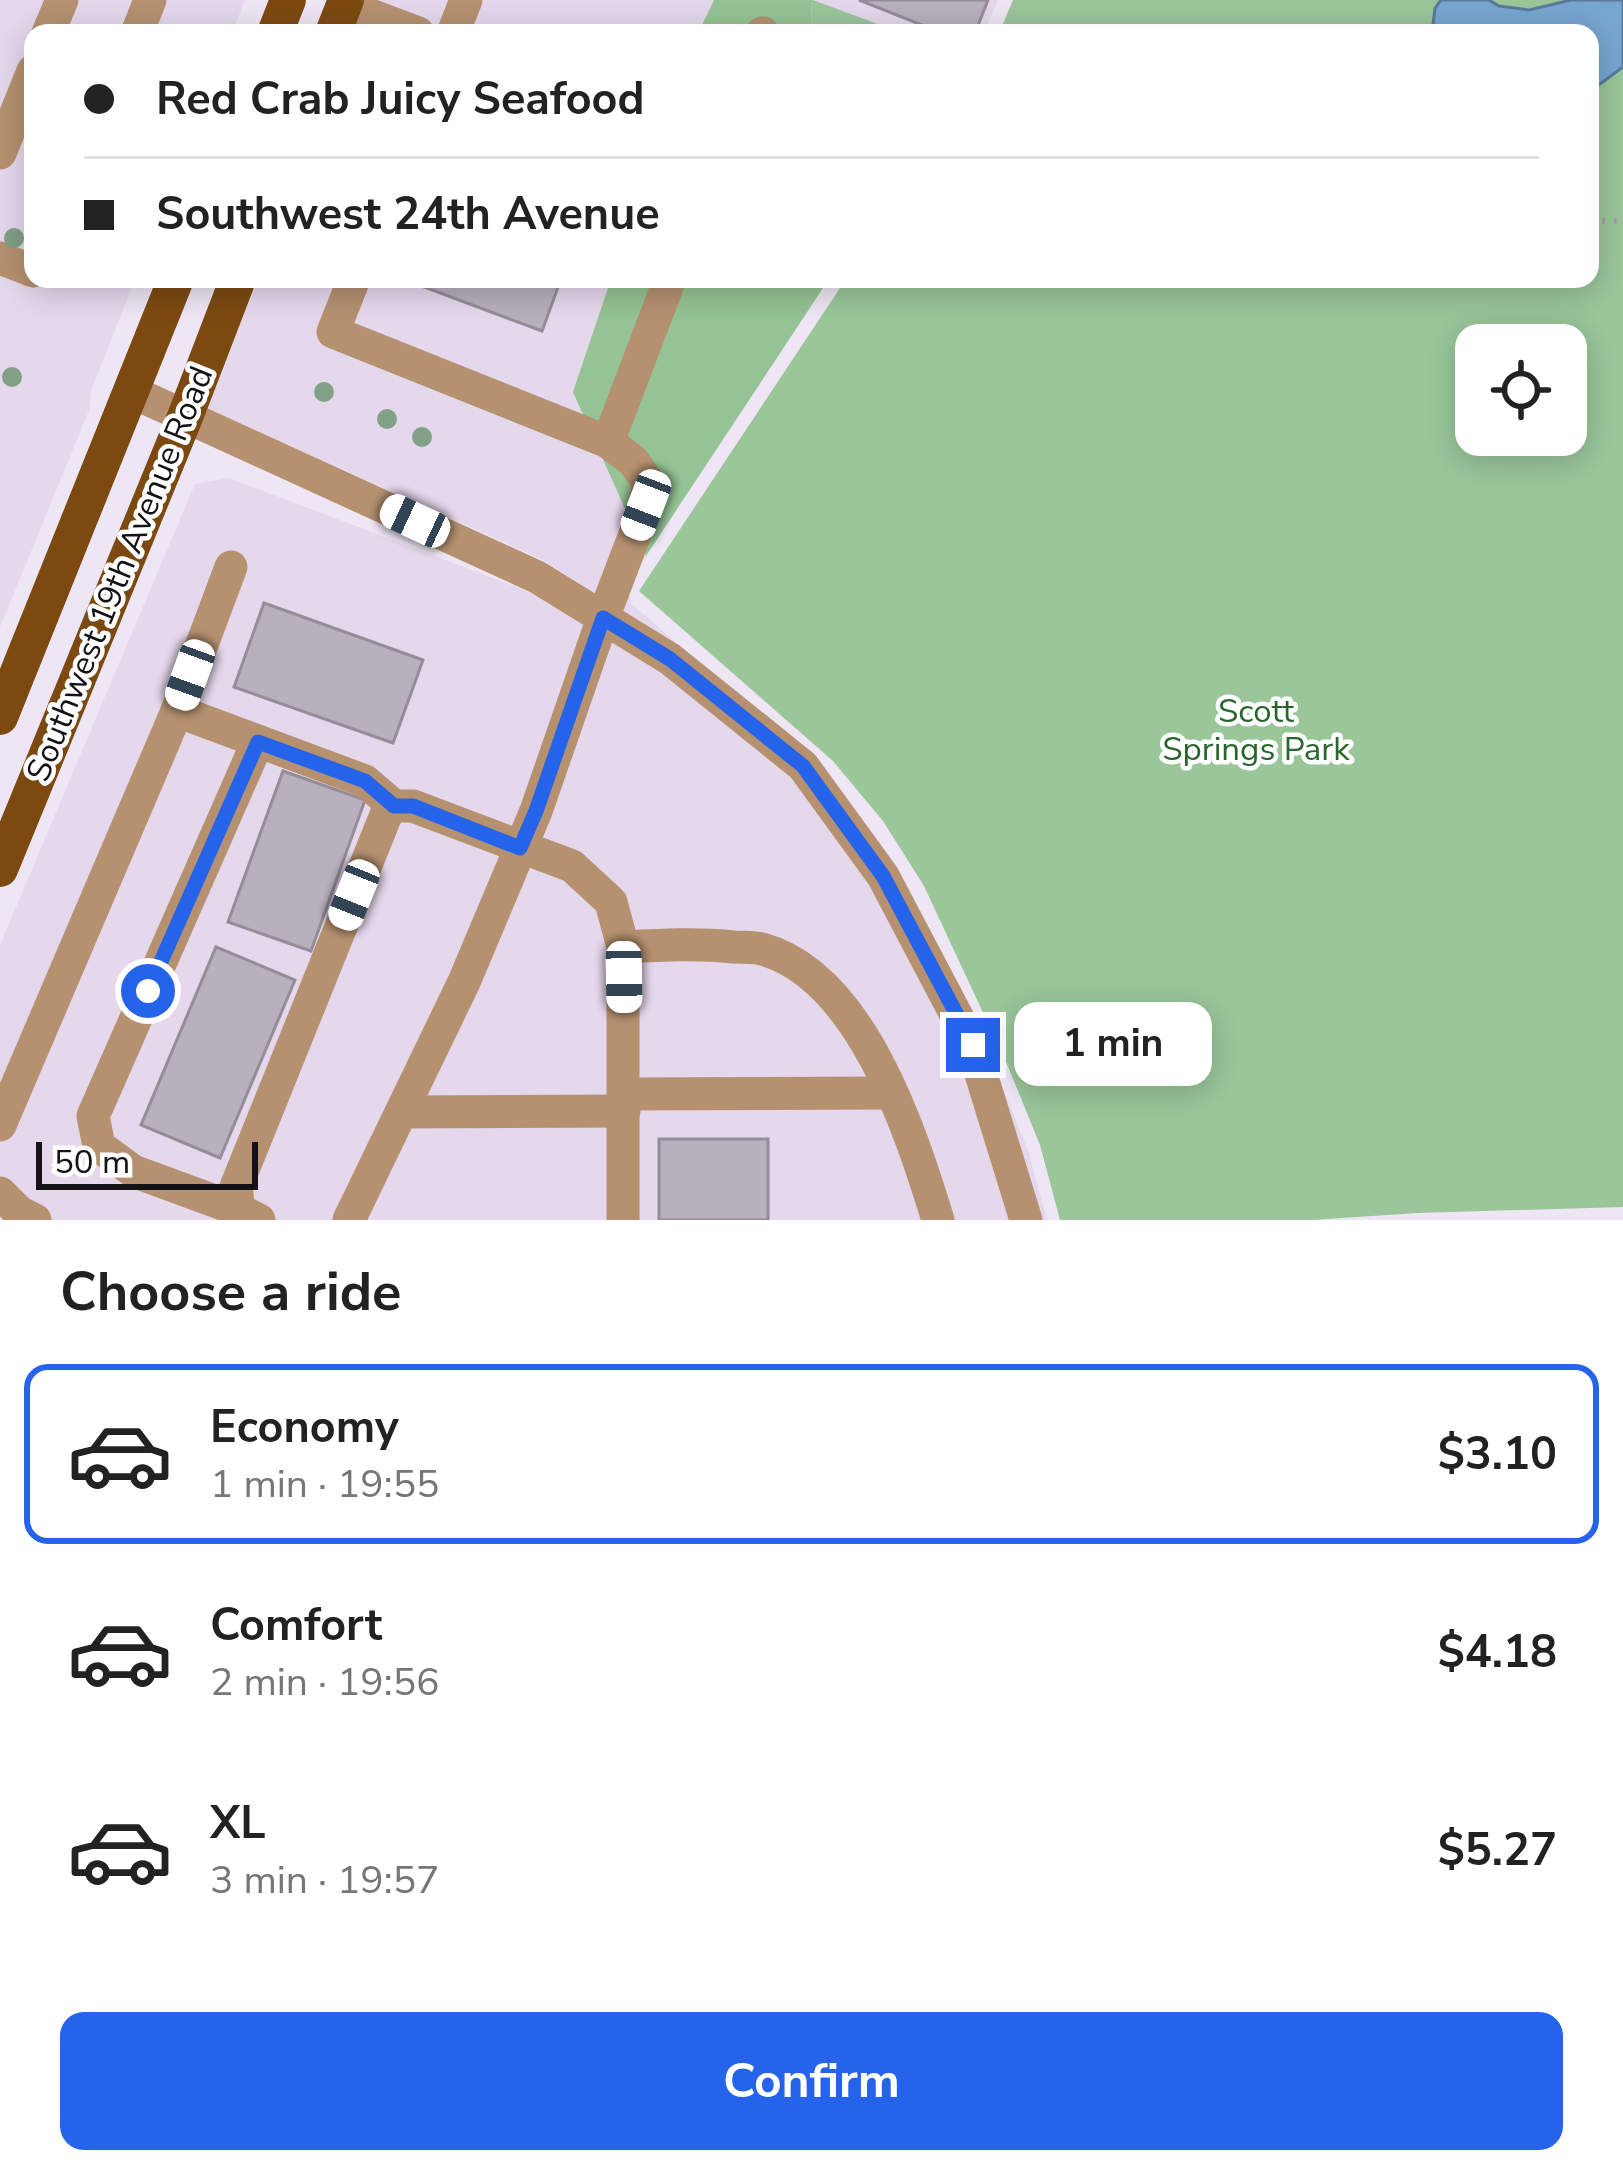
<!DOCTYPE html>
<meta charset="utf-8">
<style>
:root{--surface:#fff;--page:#f2f2f2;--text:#222;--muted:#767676;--line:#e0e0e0;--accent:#2563eb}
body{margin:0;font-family:"Nunito Sans",sans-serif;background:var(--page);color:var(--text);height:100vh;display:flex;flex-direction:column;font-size:45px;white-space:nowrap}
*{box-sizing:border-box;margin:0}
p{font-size:39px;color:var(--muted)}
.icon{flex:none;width:66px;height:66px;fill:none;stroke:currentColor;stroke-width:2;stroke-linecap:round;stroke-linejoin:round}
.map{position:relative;height:1220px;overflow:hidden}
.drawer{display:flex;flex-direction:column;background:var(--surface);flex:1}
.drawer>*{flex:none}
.guide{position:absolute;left:24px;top:24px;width:1575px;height:264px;border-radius:24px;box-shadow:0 6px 30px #0003;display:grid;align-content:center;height:264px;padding:0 60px;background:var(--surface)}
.buttons{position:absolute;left:1455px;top:324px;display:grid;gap:24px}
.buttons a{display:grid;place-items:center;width:132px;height:132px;border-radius:24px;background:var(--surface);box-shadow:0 6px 30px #0003;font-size:60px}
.scale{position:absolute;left:36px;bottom:30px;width:222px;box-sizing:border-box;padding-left:12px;border:6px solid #151217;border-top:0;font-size:33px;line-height:42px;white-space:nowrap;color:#151217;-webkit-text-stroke:9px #fff;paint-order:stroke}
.end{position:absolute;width:54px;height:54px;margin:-27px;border:15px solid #2563eb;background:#fff;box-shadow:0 0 0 6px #fff}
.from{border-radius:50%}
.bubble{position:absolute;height:84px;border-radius:24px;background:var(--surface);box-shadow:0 6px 30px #0003;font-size:39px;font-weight:700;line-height:84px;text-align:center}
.car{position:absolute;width:36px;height:72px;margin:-36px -18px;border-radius:15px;box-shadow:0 0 9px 3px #0007;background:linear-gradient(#fff 24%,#345 0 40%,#fff 0 76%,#345 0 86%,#fff 0)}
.guide b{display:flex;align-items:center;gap:42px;height:114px;font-size:45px}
.guide b+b{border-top:3px solid var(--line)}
.guide i{width:30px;height:30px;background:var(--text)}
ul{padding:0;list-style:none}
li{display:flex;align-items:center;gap:36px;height:180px;margin:0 24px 18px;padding:0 36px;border:6px solid transparent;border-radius:24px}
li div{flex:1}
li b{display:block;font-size:45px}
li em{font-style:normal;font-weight:700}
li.on{border-color:var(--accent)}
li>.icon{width:108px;height:108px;stroke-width:1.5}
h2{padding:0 60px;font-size:54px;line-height:144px}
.primary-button{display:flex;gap:24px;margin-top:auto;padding:24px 60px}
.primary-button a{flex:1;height:138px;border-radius:24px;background:var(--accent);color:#fff;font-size:48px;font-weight:700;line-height:138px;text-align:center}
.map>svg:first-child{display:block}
.built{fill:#e5d8ec}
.green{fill:#9ac69a;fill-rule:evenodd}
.forest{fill:#95c395}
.water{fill:#77a6d0;stroke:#5a7a98;stroke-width:3}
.building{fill:#b8b0bd;stroke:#948d99;stroke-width:3}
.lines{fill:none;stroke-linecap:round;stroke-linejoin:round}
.path{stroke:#a69faa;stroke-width:6;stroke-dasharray:3 9;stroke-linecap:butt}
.minor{stroke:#b59170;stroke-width:33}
.major{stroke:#7c4a11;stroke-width:36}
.tree{fill:#81a086}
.route{stroke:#2563eb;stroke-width:15}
.labels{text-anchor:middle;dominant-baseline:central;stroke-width:9;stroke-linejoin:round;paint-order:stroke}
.street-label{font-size:33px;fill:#151217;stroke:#fff}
.park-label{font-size:33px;fill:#28662c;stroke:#fff}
</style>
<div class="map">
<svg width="1623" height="1220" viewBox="0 0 1623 1220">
<rect width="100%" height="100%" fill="#eee6f4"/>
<g class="built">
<polygon points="0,0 245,0 232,33 33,33 33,279 135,279 91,391 90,408 0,627"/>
<polygon points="373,0 714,0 698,33 360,33"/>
<polygon points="813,0 998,0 984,33 902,33"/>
<polygon points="259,279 611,279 574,392 646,556 629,582 631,603 681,647 543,560 205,407"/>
<polygon points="229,478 530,592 663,674 793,779 870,886 959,1052 1010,1220 0,1220 0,945 195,484"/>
<polygon points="999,1079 1028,1150 1047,1220 1043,1220"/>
</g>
<g class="green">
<polygon points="811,0 813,0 902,33 812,33"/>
<path d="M 1013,0 L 1623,0 L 1623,1207 L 1418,1213 L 1311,1220 L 1060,1220 L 1040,1145 L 1007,1064 L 924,886 L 883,821 L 833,761 L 639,591 L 846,279 L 1590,279 L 1590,33 L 999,33 ZM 1476,345 L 1566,345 L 1566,435 L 1476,435 Z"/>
</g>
<g class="forest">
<polygon points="714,0 811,0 812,33 698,33"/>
<polygon points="611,279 829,279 646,556 573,392"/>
</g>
<polygon class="water" points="1441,0 1489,0 1499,6 1529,10 1571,0 1623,0 1623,67 1600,84 1590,86 1590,33 1432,33 1435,8"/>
<g class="building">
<polygon points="859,0 988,0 975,33 942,33"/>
<polygon points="403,279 561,279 542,331"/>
<polygon points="264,603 423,660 393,743 234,687"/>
<polygon points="283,771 365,800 311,951 228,922"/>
<polygon points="216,947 295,980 220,1158 141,1125"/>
<rect x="659" y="1139" width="109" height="81"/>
</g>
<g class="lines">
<polyline class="path" points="1590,221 1623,221"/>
<g class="minor">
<polyline points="344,5 418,33"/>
<polyline points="48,33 62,0"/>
<polyline points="137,33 150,0"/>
<polyline points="453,33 466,0"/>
<polyline points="762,33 763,33"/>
<polyline points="0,153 33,71"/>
<polyline points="0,258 33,271"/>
<polyline points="130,391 537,577 670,659 803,766 883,876 972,1045 1026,1220"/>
<polyline points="608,442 670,279"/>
<polyline points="177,711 231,567"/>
<path d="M 623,947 C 661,945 696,943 734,947 C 743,947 754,947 762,949 C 861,976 911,1132 938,1220"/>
<polyline points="624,1094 891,1093"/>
<polyline points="402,1112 624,1111"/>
<polyline points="0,1125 177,711 365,781 394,806"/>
<polyline points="0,1193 19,1212 35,1220"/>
<polyline points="239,1210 133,1171 99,1146 93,1116 258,741"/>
<polyline points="259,1220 239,1210 236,1187 386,815 394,806 413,806 572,866 611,902 623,947 623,1220"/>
<polyline points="349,1220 464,982 536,811 603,618 646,505 648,482 633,461 608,442 333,332 354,279"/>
</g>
<g class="major">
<polyline points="275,33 288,0"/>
<polyline points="333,33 346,0"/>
<polyline points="0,717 176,279"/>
<polyline points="0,869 185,417 238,279"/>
</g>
</g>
<g class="tree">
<circle cx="14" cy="238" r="10"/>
<circle cx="12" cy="377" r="10"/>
<circle cx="324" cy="392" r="10"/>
<circle cx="387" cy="419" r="10"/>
<circle cx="422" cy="437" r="10"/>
</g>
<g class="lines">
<polyline class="route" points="148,991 258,742 365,781 394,806 413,806 520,848 536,811 603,618 670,659 803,766 883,876 973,1045"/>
</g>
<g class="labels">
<g class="street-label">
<text transform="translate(120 574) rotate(-68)">Southwest 19th Avenue Road</text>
</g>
<g class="park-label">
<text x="1256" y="711">Scott<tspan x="1256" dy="38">Springs Park</tspan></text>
</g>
</g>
</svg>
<div class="buttons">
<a><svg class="icon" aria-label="locate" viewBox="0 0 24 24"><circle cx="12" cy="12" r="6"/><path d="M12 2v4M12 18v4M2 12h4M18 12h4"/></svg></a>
</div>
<div class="scale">50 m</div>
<i class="end from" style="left:148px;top:991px"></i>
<i class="end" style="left:973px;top:1045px"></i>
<div class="bubble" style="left:1014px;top:1002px;width:198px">1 min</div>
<i class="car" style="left:646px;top:505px;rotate:201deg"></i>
<i class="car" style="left:415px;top:521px;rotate:295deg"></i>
<i class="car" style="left:190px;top:675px;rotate:200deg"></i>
<i class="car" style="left:354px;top:895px;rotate:202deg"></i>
<i class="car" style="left:624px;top:977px;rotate:179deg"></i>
<div class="guide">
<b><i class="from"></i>Red Crab Juicy Seafood</b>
<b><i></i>Southwest 24th Avenue</b>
</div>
</div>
<section class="drawer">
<h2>Choose a ride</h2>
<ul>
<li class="on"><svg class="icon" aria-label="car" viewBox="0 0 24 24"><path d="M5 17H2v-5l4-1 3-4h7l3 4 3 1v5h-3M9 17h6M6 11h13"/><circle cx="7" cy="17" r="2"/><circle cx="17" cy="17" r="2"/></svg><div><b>Economy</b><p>1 min · 19:55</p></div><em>$3.10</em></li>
<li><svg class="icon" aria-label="car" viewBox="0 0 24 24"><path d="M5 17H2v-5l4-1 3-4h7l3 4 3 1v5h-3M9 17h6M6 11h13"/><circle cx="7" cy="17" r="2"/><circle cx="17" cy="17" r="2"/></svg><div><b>Comfort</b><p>2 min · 19:56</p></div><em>$4.18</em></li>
<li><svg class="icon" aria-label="car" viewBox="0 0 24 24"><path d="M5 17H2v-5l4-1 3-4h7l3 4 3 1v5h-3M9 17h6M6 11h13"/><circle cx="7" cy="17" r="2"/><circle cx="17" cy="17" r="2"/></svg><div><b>XL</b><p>3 min · 19:57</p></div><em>$5.27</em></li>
</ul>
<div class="primary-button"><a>Confirm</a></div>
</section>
